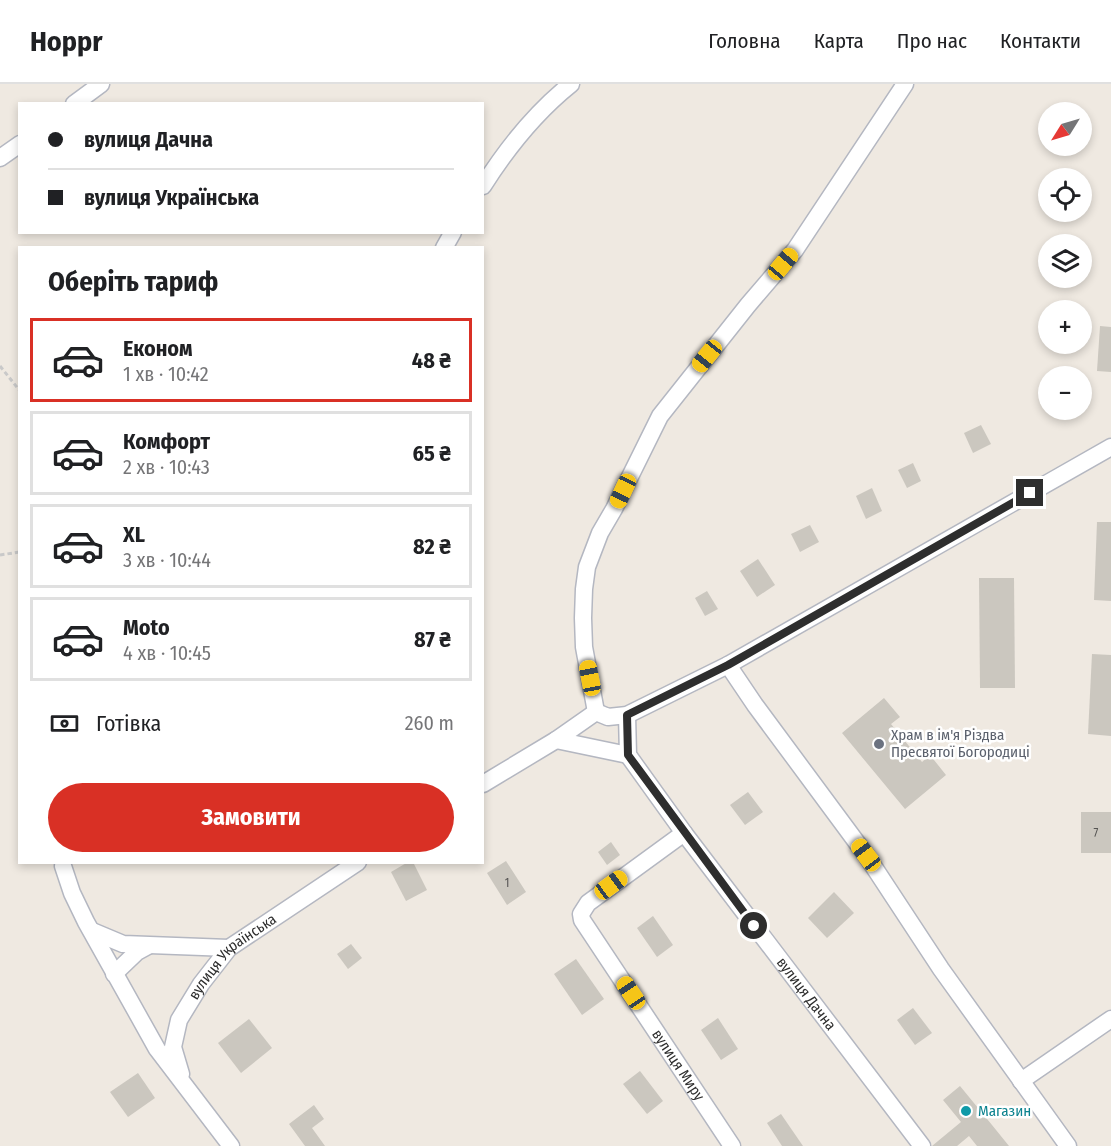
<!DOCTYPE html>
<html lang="uk">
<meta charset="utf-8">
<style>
:root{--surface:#fff;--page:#f2f2f2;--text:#202124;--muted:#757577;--line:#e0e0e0;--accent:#d93025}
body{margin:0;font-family:"Fira Sans Condensed",sans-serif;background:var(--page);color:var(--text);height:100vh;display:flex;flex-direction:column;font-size:22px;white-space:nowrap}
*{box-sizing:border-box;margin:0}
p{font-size:20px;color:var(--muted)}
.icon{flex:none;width:33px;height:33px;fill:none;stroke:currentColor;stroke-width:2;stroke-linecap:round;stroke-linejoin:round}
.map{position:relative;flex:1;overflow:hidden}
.sheet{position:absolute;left:18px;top:162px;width:466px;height:618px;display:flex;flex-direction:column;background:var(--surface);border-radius:0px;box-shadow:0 3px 9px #0003}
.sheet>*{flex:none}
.guide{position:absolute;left:18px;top:18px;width:466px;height:132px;border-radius:0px;box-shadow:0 3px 9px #0003;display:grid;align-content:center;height:132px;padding:0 30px;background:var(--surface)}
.needle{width:39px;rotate:233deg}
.fabs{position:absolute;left:1038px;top:18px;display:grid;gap:12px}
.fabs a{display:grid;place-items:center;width:54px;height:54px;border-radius:50%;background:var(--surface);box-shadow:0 3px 9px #0003;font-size:30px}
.end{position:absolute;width:27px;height:27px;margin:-14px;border:8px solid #2e2e2e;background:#fff;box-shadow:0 0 0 3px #fff}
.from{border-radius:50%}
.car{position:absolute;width:18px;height:36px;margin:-18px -9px;border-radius:8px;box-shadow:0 0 4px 2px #0007;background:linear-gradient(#f5c518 24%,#345 0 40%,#f5c518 0 76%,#345 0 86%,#f5c518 0)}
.guide b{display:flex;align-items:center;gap:21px;height:57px;font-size:22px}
.guide b+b{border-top:2px solid var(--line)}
.guide i{width:15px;height:15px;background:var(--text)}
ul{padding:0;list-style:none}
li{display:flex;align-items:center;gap:18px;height:84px;margin:0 12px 9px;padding:0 18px;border:3px solid var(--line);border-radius:0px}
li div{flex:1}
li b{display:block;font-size:22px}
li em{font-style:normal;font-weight:700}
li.active{border-color:var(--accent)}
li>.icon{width:54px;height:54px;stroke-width:1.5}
h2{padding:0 30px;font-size:27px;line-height:72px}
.pay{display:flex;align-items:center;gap:15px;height:66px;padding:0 30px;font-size:22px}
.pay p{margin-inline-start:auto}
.button{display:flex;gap:12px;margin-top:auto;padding:12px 30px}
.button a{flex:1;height:69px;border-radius:36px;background:var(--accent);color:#fff;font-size:24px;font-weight:700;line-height:69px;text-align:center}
header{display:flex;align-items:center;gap:36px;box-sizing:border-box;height:84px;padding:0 30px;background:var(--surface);border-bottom:2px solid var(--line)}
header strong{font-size:28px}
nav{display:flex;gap:33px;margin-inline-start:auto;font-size:21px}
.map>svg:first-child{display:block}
.building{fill:#cbc7bf}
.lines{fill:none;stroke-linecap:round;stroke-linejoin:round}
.minor-casing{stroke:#b4b7c1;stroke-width:19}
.path{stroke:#c9c9c9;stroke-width:3;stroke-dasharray:4.5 3;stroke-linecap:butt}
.minor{stroke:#fff;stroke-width:16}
.route{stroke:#2e2e2e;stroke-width:8}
.worship-dot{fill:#6b7280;stroke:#fff;stroke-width:2}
.culture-dot{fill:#0f9aa8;stroke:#fff;stroke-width:2}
.labels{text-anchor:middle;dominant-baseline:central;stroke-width:5;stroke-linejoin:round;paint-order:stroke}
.number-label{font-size:12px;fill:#555452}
.worship-label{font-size:15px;fill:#5b616d;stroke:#fff;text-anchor:start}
.street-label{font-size:15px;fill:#2e2e2e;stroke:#fff}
.culture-label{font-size:15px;fill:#0d838f;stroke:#fff;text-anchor:start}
</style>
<header>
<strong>Hoppr</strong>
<nav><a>Головна</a><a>Карта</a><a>Про нас</a><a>Контакти</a></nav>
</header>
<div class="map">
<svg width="1111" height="1062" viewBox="0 0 1111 1062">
<rect width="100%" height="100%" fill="#efe9e1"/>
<g class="building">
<polygon points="1100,242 1111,243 1111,288 1097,287"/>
<polygon points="981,341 991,360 973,369 964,349"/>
<polygon points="913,379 921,397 907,404 898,386"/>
<polygon points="872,404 882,427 866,435 856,412"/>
<polygon points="1097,438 1111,438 1111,517 1094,516"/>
<polygon points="810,441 819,458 800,468 791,450"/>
<polygon points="758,475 775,501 757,513 740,487"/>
<polygon points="979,494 1014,494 1015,604 980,604"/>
<polygon points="707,507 718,525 705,532 695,514"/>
<polygon points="1092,570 1111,571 1111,652 1088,650"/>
<polygon points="884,614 900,633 891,640 922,678 930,671 946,691 905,725 842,649"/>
<polygon points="748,708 763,728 745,741 730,721"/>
<rect x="1081" y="728" width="30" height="41"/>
<polygon points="611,758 620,771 607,781 598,768"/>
<polygon points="506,777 526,808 507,821 487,789"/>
<polygon points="408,778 413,778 427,806 406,817 391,788"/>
<polygon points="834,808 854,829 827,854 808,834"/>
<polygon points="653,832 673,861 657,873 637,844"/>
<polygon points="351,860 362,874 348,885 337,870"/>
<polygon points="576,875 604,915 582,931 554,890"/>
<polygon points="913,924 932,949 915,961 897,936"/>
<polygon points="718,934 738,965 721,976 701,946"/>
<polygon points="249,935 272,964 241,989 218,959"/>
<polygon points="640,987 663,1017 647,1030 623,1000"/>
<polygon points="138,989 155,1014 128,1033 110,1008"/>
<polygon points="960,1002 992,1041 1009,1062 977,1062 969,1052 957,1062 932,1062 961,1038 943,1016"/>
<polygon points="314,1021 324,1035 312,1044 325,1062 305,1062 289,1040"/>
<polygon points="781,1030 803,1062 782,1062 767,1039"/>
</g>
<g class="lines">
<g class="minor-casing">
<g id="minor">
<polyline points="74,20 101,0"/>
<polyline points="0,74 20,60"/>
<path d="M 483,102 C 507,64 536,28 571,0"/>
<polyline points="444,164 453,148"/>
<polyline points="728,581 755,621 866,771 941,885 1068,1062"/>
<polyline points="596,628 584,563 583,534 584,505 587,483 600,449 614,425 660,332 748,221 795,166 905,0"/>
<path id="s1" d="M 627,631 L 628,671 L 684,749 L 922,1062"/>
<polyline points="556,656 628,671"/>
<polyline points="483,700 556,656 596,628 608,633 627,631 728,581 1111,363"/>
<path id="s2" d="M 684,749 L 588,819 L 581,830 L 582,836 L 732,1062"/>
<polyline points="63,782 72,809 86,838 157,965 231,1062"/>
<polyline points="92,847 123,860 229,864"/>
<polyline points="114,890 137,868 148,862"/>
<path id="s3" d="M 181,990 L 173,963 L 179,936 L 201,900 L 229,864 L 358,778"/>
<polyline points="1021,997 1111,935"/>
</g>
</g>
<g class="path">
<polyline points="0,282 20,307"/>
<polyline points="0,471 20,468"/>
</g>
<use href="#minor" class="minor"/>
</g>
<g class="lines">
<polyline class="route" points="754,842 628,671 627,631 728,581 1030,409"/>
</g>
<circle class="worship-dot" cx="879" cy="660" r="6"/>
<circle class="culture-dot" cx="966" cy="1027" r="6"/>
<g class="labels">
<g class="number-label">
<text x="1096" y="749">7</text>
<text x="507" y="799">1</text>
</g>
<g class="worship-label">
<text x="891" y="651">Храм в ім'я Різдва<tspan x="891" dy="17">Пресвятої Богородиці</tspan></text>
</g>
<g class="street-label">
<text stroke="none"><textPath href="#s3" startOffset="140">вулиця Українська</textPath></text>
<text stroke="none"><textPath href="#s1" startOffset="338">вулиця Дачна</textPath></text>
<text stroke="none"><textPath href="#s2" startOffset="312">вулиця Миру</textPath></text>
</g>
<g class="culture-label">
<text x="978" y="1027">Магазин</text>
</g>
</g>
</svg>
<div class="fabs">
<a><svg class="needle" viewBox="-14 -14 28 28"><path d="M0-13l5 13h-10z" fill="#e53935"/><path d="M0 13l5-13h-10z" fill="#757577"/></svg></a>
<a><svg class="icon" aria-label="locate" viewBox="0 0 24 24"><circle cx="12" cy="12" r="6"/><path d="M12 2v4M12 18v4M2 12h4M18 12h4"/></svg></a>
<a><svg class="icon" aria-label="layers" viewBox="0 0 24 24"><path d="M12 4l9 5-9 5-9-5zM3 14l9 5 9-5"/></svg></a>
<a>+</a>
<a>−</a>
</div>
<i class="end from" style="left:754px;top:842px"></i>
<i class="end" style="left:1030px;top:409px"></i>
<i class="car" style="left:783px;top:180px;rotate:40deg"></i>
<i class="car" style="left:707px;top:272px;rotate:219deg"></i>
<i class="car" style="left:623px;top:407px;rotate:205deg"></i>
<i class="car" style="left:590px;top:594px;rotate:349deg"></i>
<i class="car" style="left:866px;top:771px;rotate:323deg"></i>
<i class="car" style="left:611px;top:801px;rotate:54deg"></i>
<i class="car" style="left:631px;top:909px;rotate:326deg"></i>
<div class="guide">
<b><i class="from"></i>вулиця Дачна</b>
<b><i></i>вулиця Українська</b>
</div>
<section class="sheet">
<h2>Оберіть тариф</h2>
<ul>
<li class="active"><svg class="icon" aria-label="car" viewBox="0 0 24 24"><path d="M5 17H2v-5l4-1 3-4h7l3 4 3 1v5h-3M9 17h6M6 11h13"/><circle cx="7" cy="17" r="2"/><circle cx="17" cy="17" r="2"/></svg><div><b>Економ</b><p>1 хв · 10:42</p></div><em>48 ₴</em></li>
<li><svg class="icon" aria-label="car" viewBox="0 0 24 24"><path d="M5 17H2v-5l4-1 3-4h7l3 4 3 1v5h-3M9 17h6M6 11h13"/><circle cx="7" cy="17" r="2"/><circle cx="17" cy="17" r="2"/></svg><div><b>Комфорт</b><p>2 хв · 10:43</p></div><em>65 ₴</em></li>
<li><svg class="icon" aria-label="car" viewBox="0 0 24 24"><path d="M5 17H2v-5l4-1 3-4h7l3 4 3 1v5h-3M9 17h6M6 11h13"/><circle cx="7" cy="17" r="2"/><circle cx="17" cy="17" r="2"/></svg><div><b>XL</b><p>3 хв · 10:44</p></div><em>82 ₴</em></li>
<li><svg class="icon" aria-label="car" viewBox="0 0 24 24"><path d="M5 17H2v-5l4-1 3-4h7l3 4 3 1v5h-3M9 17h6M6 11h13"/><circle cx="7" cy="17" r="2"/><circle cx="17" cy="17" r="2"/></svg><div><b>Moto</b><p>4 хв · 10:45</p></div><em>87 ₴</em></li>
</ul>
<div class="pay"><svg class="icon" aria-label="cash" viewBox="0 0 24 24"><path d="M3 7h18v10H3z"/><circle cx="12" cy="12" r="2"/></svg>Готівка<p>260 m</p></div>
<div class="button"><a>Замовити</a></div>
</section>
</div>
